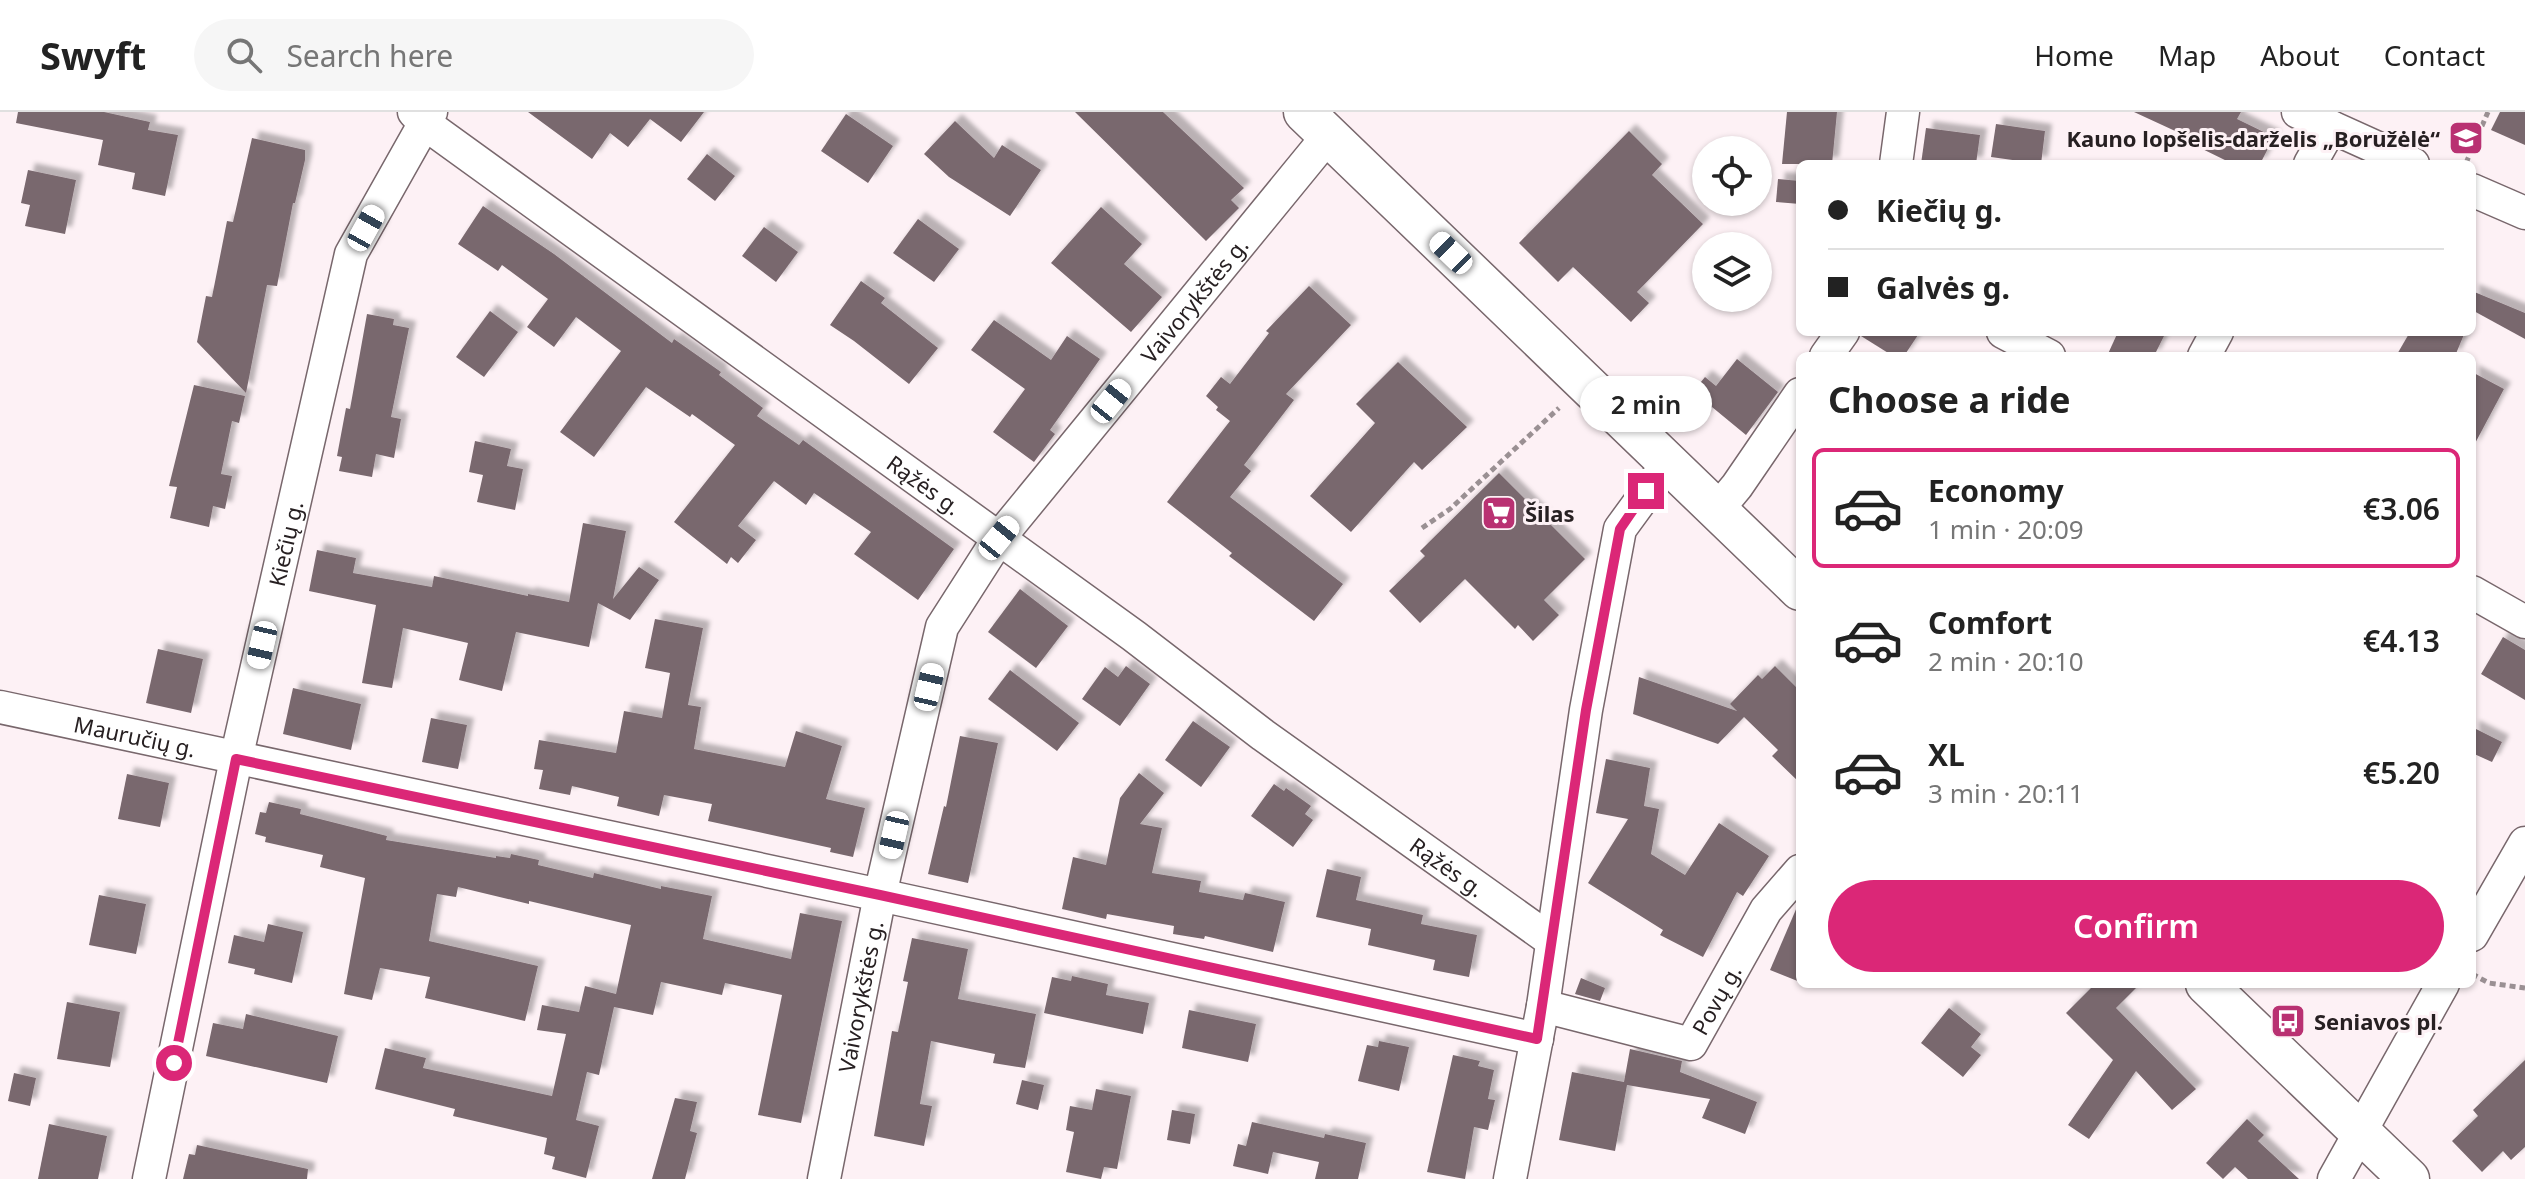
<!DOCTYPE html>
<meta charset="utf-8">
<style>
:root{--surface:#fff;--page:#f6f6f6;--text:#222;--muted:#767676;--line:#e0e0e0;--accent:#db2777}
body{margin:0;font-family:"Noto Sans",sans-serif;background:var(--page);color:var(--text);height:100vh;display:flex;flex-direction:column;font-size:30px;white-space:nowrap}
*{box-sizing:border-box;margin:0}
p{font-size:26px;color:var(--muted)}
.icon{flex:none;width:44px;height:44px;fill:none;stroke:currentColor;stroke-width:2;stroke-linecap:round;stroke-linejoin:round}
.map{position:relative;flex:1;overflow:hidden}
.sheet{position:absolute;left:1796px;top:240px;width:680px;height:636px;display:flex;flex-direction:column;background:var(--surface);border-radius:12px;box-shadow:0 2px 6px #0004}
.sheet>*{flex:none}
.top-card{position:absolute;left:1796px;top:48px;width:680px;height:176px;border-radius:12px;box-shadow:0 2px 6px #0004;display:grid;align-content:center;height:176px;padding:0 32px;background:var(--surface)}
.buttons{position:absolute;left:1692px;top:24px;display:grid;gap:16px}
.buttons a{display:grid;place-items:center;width:80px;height:80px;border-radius:50%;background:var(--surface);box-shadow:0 2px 6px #0004;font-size:40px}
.end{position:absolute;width:36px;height:36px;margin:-18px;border:10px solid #db2777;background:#fff;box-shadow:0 0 0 4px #fff}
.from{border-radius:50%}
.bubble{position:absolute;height:56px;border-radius:28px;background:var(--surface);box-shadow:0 2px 6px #0004;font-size:26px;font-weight:600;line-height:56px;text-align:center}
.car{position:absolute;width:24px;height:48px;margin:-24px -12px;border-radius:10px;box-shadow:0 0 6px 2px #0007;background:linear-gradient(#fff 24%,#345 0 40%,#fff 0 76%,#345 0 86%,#fff 0)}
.top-card b{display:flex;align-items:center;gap:28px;height:76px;font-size:30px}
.top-card b+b{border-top:2px solid var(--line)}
.top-card i{width:20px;height:20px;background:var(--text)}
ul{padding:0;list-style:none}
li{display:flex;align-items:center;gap:24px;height:120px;margin:0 16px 12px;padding:0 16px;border:4px solid transparent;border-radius:12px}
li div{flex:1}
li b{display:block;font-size:30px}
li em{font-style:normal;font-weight:600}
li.on{border-color:var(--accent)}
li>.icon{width:72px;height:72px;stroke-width:1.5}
h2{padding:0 32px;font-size:36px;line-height:96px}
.action{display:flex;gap:16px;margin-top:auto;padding:16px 32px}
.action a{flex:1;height:92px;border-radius:48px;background:var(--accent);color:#fff;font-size:32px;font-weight:600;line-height:92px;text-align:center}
header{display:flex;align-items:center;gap:48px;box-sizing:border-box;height:112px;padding:0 40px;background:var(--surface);border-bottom:2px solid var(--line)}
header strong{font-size:38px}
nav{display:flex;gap:44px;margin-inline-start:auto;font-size:28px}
.search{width:560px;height:72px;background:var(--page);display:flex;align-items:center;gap:20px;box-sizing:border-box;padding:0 28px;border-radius:44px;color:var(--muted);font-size:30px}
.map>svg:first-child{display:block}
.building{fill:#79686e;filter:url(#shadow)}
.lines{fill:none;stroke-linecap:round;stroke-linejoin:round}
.minor-casing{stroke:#78676c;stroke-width:35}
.tertiary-casing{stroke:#78676c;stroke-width:43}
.path{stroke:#9a9093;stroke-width:5;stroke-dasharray:6 4;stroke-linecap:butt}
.minor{stroke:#fff;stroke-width:32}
.tertiary{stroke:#fff;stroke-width:40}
.route{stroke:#db2777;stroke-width:10}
.labels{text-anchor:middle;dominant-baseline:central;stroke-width:6;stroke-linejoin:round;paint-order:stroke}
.poi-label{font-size:22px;font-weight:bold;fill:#272022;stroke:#fdf1f5;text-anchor:start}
.street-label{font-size:22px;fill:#272022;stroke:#fdf1f5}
</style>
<header>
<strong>Swyft</strong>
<div class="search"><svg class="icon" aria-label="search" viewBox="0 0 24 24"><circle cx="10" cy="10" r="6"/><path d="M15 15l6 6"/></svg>Search here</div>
<nav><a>Home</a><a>Map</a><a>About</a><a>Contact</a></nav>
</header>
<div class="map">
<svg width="2525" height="1067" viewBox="0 0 2525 1067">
<defs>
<filter id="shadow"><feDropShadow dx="7" dy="-7" stdDeviation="2" flood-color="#0004"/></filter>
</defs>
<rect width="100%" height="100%" fill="#fdf1f5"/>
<g class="building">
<polygon points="18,0 104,0 150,10 148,18 178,23 165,84 132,77 135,61 98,53 103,28 16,11"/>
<polygon points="528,0 704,0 681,30 650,7 628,35 610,21 592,47"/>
<polygon points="1075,0 1163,0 1244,76 1231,88 1239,96 1206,129"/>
<polygon points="1787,0 1837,0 1832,52 1782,52"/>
<polygon points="2134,0 2241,0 2237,7 2274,25 2260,52 2233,52 2184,28 2186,24"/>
<polygon points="2500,0 2525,0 2525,33 2491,18"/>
<polygon points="846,2 893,34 868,71 821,39"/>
<polygon points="955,9 994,46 1002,33 1041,58 1010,104 949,65 924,42"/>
<polygon points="1996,12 2045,19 2041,52 1991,45"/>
<polygon points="1926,16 1980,23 1976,52 1921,52"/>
<polygon points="1629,19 1662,52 1652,63 1703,112 1637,180 1649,191 1631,210 1573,155 1558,170 1519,131"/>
<polygon points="252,26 305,38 305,48 295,91 293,91 277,174 267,173 246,281 197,230 206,184 212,185 227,109 233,110"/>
<polygon points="707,42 735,64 715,89 687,67"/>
<polygon points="28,58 76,68 65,122 25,114 30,93 21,91"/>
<polygon points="1778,67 1800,69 1800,92 1776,90"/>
<polygon points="483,94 554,142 672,231 674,227 721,260 719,263 763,296 757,304 799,333 803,328 954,437 918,488 854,442 871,420 814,381 806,393 774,369 738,414 756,428 738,451 731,445 727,452 674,410 735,333 692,302 690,305 646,275 594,345 560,320 621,239 576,205 554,235 527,215 548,187 502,153 498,159 458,132"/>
<polygon points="1101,95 1142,132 1124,152 1162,185 1131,220 1051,151"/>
<polygon points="918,107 959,137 934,170 893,141"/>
<polygon points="764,115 798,140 776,170 742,144"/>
<polygon points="861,169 885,186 881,191 938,236 909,272 854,229 830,213"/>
<polygon points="1309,174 1351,213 1286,282 1294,288 1244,353 1251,359 1230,385 1343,472 1314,509 1229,444 1232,441 1167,390 1230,309 1216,298 1218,295 1206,284 1221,265 1230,272 1269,221 1266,219"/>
<polygon points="2472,179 2525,201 2525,227 2472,198"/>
<polygon points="490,199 518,220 484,265 456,245"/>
<polygon points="367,202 394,207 393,213 409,216 391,305 401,307 394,346 376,342 372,365 339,359 342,345 337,344 346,296 350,297"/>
<polygon points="994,208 1051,248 1067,224 1100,247 1050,318 1055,322 1034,350 993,320 1025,277 971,238"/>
<polygon points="1862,220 1920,220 1904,244 1893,244 1861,224"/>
<polygon points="2118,220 2166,220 2154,244 2107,244"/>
<polygon points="2410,220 2465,220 2455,244 2396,244"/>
<polygon points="1737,247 1778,280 1746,323 1712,295 1702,307 1683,292 1705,265 1716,274"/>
<polygon points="1398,250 1467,315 1422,358 1414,350 1351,420 1310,384 1375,311 1356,292"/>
<polygon points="2472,260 2504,277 2472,337"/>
<polygon points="194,273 245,284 239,311 232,309 221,362 232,364 225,397 213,394 209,415 170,406 177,375 169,374"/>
<polygon points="475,329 511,337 507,354 523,357 515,398 477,390 483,363 469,360"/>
<polygon points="1499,361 1585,447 1544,488 1559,503 1533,529 1518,513 1515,517 1465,467 1420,511 1389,479 1425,444 1420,439"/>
<polygon points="583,411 626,419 613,487 639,455 659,468 630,508 598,491 589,535 516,520 502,579 459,568 468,531 403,516 392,576 362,571 376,493 309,479 317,438 356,446 353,461 432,475 434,464 528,484 528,482 569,490"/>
<polygon points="1020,477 1068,514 1036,556 988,520"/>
<polygon points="655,507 703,516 688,593 701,595 694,637 785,655 796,619 842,634 826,687 865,696 853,745 830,740 831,736 708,709 712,692 664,683 659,704 617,694 619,685 572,674 570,683 539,677 543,658 534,657 539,628 616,641 624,599 662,606 670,561 645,556"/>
<polygon points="2503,525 2525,538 2525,588 2481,562"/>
<polygon points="158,537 203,547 191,601 146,591"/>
<polygon points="1126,554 1150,572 1120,614 1082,587 1105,555 1118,565"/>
<polygon points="1775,554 1800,579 1800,671 1772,644 1778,638 1744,605 1718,632 1633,602 1639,565 1737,599 1730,592 1758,563 1762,567"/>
<polygon points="1010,558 1079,611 1057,639 988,587"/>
<polygon points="293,576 361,592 351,638 283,622"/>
<polygon points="431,606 467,613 458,657 422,650"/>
<polygon points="1193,609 1230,635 1201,675 1165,648"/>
<polygon points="2472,615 2502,630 2492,650 2472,641"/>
<polygon points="960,624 998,631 968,771 928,762 944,694 946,695"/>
<polygon points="1606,647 1650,656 1644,694 1659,697 1651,742 1685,763 1719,711 1769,744 1743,784 1737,780 1703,845 1660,823 1663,818 1588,771 1628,707 1596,701"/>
<polygon points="1139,661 1164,681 1140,712 1162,716 1152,761 1201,769 1199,780 1243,788 1245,781 1285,790 1273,840 1205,824 1204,827 1173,822 1174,814 1107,802 1106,807 1062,797 1073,745 1106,753 1120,686"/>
<polygon points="127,662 169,671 160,715 118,707"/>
<polygon points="1274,672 1284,679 1286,676 1311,694 1305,702 1313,708 1293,735 1251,704"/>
<polygon points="269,690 301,697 300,702 387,724 386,728 496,746 496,744 510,746 511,742 539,748 538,753 593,766 594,761 661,777 661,774 712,784 703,827 791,847 800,801 842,809 801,1011 758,1003 782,883 725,871 722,883 661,870 653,903 614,895 599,963 587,960 576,1008 599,1014 586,1066 552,1057 555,1045 544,1042 547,1026 453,1004 455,997 375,977 385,936 426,946 423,956 552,984 566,922 537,918 542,893 579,900 585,874 616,882 631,813 529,789 529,792 458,775 456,785 437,782 429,829 538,854 525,909 425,886 430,865 380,856 372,888 344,882 365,766 320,755 323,743 265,730 266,725 255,722 260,700 266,701"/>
<polygon points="1327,757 1361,765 1356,788 1423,803 1421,812 1477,823 1469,865 1433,858 1435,848 1368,833 1371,817 1316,805"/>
<polygon points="99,783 146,792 136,842 89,833"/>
<polygon points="1800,788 1800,870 1770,858"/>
<polygon points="268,812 303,820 292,871 254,862 255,857 228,851 234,823 264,830"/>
<polygon points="912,826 968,837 958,887 1036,902 1025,956 993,951 995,942 931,929 920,992 932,994 924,1034 874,1024 892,919 898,920 908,870 903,869"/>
<polygon points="1072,864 1108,872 1106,883 1149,891 1143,922 1044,901 1052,865 1071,869"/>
<polygon points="1581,866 1605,876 1600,889 1575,882"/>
<polygon points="2095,872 2140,872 2116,896 2196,977 2172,998 2136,959 2089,1027 2068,1013 2113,948 2066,901"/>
<polygon points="67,890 120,900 110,955 57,947"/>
<polygon points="1949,896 1981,922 1971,935 1981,943 1963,965 1921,931"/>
<polygon points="1189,898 1256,912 1248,950 1182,936"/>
<polygon points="246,902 338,924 327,971 206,944 213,911 243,917"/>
<polygon points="1379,929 1409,935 1399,979 1358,969 1367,933 1378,935"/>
<polygon points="1630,937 1682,949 1680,960 1757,990 1745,1022 1702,1006 1710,987 1627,973 1615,1039 1559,1028 1572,960 1624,970"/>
<polygon points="1453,943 1480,949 1478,954 1494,958 1488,987 1495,988 1488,1018 1474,1015 1465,1067 1427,1060"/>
<polygon points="2525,948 2525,1035 2511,1048 2503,1039 2482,1060 2452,1029 2478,1004 2473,998"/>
<polygon points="14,961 36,966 30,994 8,989"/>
<polygon points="1022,968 1044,973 1038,998 1016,992"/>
<polygon points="1096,977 1131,984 1117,1057 1104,1055 1101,1067 1066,1060 1074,1020 1066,1018 1070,994 1092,998"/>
<polygon points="675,986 697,990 690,1019 697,1021 685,1067 652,1067"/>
<polygon points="1172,998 1195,1002 1190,1032 1167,1028"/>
<polygon points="2247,1007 2264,1023 2258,1029 2299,1067 2248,1067 2235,1055 2223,1067 2206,1051"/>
<polygon points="1252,1010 1324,1026 1325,1022 1366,1031 1358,1067 1315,1067 1319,1050 1273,1040 1268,1062 1233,1054 1238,1032 1246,1034"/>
<polygon points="49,1012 107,1024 98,1067 38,1067"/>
<polygon points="197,1033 308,1057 307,1067 183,1067 189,1042 195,1043"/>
</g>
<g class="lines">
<g class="minor-casing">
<g id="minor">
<path id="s1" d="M 414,0 L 424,11 L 1134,524 L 1263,623 L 1552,829"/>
<polyline points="2298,0 2413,52"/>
<polyline points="1896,52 1903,0"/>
<polyline points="2310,52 2331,15"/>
<polyline points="2472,78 2525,101"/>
<polyline points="2003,220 2049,244"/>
<polyline points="1826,244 1843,220"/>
<polyline points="2204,244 2217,220"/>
<polyline points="1717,398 1737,374 1800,282"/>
<polyline points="2472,480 2525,510"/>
<path id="s2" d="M 0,595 L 880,783 L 1537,927"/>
<polyline points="2472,823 2525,731"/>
<path id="s3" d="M 1543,894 L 1691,932 L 1766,798 L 1800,759"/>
<path id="s4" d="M 149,1067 L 236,647 L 351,142 L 431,0"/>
<path id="s5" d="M 824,1067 L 880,783 L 942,515 L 999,426 L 1328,24"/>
<polyline points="1510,1067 1543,894 1586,598 1620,417 1669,350"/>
<polyline points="2334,1067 2443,872"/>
</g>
</g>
<g class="tertiary-casing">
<g id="tertiary">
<polyline points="1304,0 1800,478"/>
<polyline points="2206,872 2409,1067"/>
</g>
</g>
<g class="path">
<polyline points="2466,51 2488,0"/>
<polyline points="1422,416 1450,397 1559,296"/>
<polyline points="2472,862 2489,871 2525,876"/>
</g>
<use href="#minor" class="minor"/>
<use href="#tertiary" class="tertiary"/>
</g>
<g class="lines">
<polyline class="route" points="174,951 236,647 880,783 1537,927 1586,598 1620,417 1646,379"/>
</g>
<defs>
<g id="school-square" transform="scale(1.8)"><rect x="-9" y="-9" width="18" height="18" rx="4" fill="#b93172" stroke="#fdf1f5"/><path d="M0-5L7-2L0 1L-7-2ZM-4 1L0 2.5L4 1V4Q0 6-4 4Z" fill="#fff"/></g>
<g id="supermarket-square" transform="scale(1.8)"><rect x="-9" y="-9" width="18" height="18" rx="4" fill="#b93172" stroke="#fdf1f5"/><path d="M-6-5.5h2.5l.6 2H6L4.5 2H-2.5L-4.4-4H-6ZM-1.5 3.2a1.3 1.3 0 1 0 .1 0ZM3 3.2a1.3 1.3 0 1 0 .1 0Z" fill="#fff"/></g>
<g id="bus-square" transform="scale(1.8)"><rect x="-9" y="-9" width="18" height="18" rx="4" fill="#b93172" stroke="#fdf1f5"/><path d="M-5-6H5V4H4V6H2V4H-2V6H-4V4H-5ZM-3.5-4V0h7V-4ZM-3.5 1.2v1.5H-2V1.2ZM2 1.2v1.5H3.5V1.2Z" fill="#fff"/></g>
</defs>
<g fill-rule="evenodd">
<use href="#school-square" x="2466" y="26"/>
<use href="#supermarket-square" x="1499" y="401"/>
<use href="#bus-square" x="2288" y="909"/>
</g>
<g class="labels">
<g class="poi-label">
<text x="2440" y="26" text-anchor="end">Kauno lopšelis-darželis „Boružėlė“</text>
<text x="1525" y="401">Šilas</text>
<text x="2314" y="909">Seniavos pl.</text>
</g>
<g class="street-label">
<text stroke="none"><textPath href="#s5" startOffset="978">Vaivorykštės g.</textPath></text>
<text stroke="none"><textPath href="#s1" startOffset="632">Rąžės g.</textPath></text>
<text stroke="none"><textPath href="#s4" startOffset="650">Kiečių g.</textPath></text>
<text stroke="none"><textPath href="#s2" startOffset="138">Mauručių g.</textPath></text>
<text stroke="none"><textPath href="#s1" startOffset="1280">Rąžės g.</textPath></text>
<text stroke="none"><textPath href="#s5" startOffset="186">Vaivorykštės g.</textPath></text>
<text stroke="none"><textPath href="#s3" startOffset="204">Povų g.</textPath></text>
</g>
</g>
</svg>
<div class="buttons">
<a><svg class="icon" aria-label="locate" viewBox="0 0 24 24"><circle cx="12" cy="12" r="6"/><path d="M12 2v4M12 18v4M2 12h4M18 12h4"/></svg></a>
<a><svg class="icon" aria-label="layers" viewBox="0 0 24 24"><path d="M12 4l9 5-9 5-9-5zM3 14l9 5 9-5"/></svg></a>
</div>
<i class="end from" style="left:174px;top:951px"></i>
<i class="end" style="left:1646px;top:379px"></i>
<div class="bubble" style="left:1580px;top:264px;width:132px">2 min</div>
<i class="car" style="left:366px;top:116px;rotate:29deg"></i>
<i class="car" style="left:1451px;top:141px;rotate:314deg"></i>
<i class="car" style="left:1111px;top:289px;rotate:39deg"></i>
<i class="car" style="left:999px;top:426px;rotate:39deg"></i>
<i class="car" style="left:262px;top:533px;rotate:193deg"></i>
<i class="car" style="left:929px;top:575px;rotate:13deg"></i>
<i class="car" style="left:894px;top:723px;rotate:193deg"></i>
<div class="top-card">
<b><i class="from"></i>Kiečių g.</b>
<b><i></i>Galvės g.</b>
</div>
<section class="sheet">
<h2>Choose a ride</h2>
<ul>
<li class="on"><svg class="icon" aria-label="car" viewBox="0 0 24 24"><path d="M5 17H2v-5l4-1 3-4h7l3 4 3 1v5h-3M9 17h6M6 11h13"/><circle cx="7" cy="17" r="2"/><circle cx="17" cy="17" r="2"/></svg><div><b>Economy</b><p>1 min · 20:09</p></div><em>€3.06</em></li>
<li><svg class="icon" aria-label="car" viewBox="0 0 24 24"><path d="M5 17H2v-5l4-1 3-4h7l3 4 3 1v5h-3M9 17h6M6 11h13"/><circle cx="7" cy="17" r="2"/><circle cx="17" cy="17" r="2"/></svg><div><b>Comfort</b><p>2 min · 20:10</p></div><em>€4.13</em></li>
<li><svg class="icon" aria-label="car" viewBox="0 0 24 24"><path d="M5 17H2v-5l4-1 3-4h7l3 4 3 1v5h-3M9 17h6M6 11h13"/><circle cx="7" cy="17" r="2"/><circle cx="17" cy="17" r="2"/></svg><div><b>XL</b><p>3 min · 20:11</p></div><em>€5.20</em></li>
</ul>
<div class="action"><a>Confirm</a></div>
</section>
</div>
